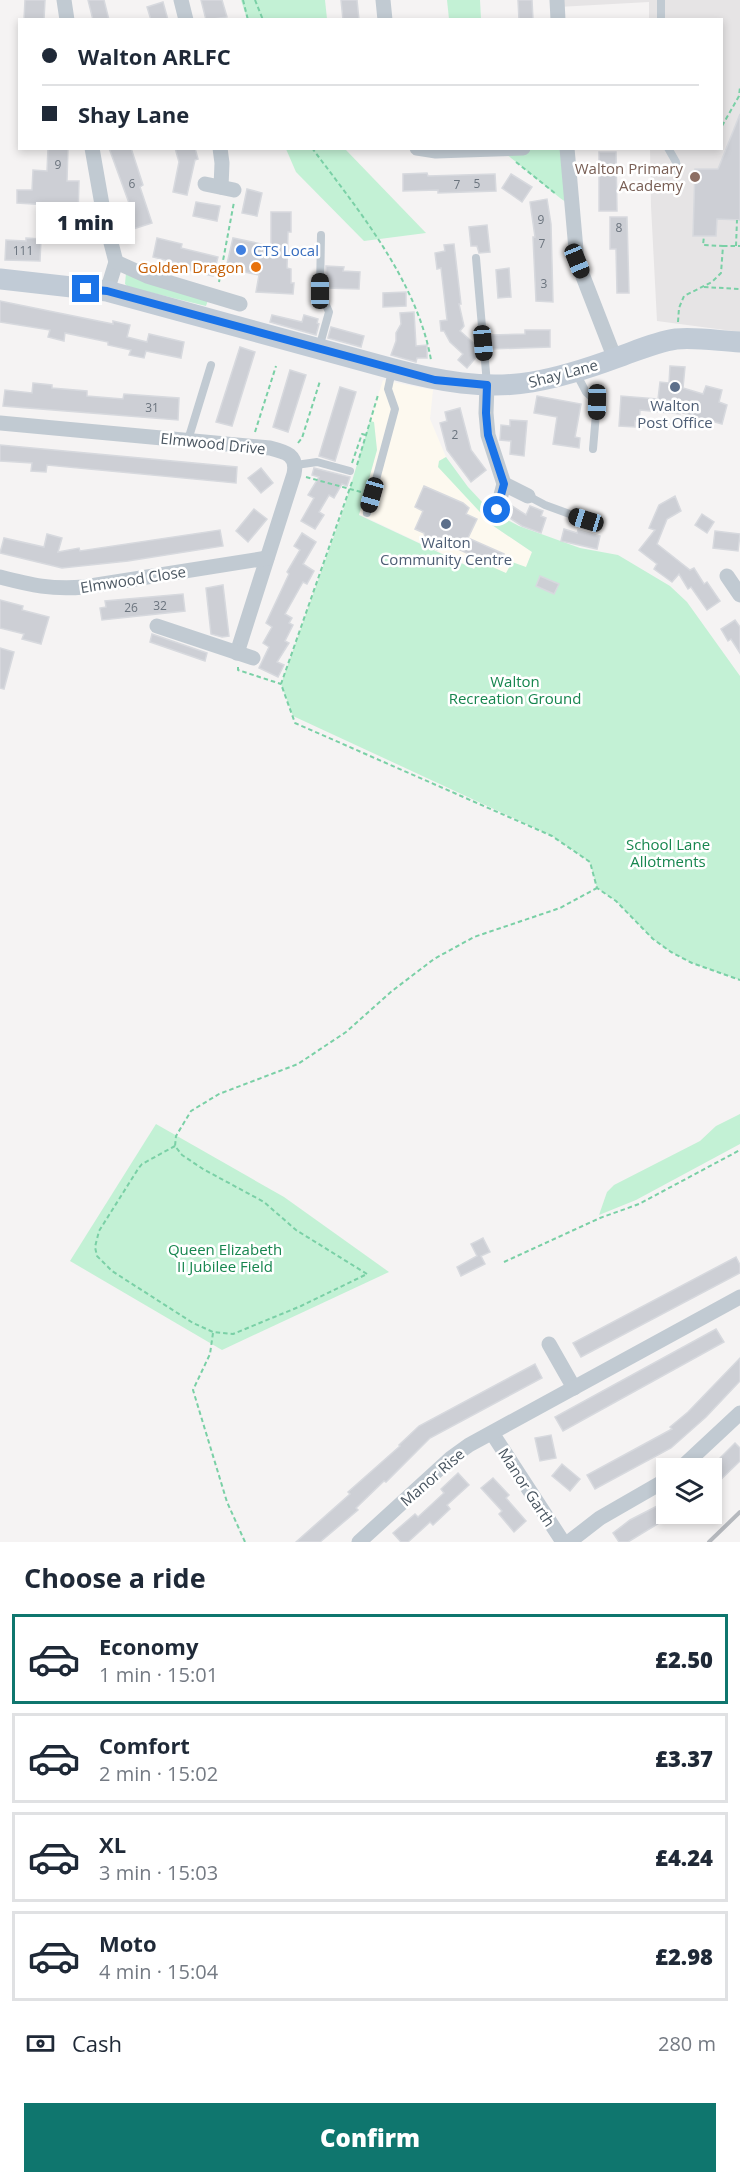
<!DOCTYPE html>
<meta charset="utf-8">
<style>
:root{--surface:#fff;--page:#f2f2f3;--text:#1f2937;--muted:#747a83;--line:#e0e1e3;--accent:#0f766e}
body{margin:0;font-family:"Open Sans",sans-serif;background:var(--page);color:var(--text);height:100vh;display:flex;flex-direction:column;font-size:22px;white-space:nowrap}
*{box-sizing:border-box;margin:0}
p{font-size:20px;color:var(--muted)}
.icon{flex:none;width:33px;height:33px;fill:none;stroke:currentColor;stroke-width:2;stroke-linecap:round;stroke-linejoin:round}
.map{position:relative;height:1542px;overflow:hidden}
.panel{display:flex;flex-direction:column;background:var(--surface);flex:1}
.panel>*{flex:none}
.hud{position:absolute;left:18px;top:18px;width:705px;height:132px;border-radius:0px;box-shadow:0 3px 9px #0003;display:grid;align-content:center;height:132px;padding:0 24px;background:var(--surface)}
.controls{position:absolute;left:656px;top:1458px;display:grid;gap:12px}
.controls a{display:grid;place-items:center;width:66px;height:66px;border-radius:0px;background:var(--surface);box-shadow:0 3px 9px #0003;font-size:30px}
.end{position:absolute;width:27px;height:27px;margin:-14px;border:8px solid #1a73e8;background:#fff;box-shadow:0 0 0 3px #fff}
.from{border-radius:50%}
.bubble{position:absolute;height:42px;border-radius:0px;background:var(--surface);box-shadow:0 3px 9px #0003;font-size:20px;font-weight:800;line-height:42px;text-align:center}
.car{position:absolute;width:18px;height:36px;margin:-18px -9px;border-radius:8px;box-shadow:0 0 4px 2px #0007;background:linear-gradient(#222 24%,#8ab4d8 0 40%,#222 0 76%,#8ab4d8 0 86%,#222 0)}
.hud b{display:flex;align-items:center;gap:21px;height:57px;font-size:22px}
.hud b+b{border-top:2px solid var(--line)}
.hud i{width:15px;height:15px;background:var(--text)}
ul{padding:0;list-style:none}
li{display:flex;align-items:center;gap:18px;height:90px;margin:0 12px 9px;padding:0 12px;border:3px solid var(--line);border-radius:0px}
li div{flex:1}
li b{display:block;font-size:22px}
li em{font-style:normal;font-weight:800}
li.selected{border-color:var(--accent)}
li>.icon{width:54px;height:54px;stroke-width:1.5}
h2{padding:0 24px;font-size:27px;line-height:72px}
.pay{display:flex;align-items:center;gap:15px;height:66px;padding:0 24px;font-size:22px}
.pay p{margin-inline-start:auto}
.button{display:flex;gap:12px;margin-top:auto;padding:12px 24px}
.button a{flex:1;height:69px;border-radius:0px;background:var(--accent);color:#fff;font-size:24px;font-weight:800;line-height:69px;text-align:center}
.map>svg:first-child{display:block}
.commercial{fill:#fdf9ef}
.education{fill:#e6e4e5}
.green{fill:#c3f1d5}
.building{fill:#cdcfd5;stroke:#d7d9de;stroke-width:1.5}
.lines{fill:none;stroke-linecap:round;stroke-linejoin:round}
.path{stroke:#7ad0a6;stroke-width:2;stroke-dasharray:4.5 3;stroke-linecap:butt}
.lane{stroke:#c1cad2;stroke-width:8}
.street{stroke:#c1cad2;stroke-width:15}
.secondary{stroke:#c1cbd6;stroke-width:21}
.rail{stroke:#b5b8bd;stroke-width:4}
.route{stroke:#1a73e8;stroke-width:8}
.education-dot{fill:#8d6e63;stroke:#fff;stroke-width:2}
.shop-dot{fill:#3f7fe0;stroke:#fff;stroke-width:2}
.food-dot{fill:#e8710a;stroke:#fff;stroke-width:2}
.service-dot{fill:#5c6f8a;stroke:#fff;stroke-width:2}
.labels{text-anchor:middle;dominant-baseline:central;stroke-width:5;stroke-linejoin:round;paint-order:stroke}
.number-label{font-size:12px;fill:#6b747e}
.education-label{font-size:15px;fill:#785e54;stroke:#fff;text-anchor:end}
.shop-label{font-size:15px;fill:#366cbe;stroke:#fff;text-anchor:start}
.food-label{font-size:15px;fill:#c56008;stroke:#fff;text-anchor:end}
.street-label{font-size:15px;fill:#4a5661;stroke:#fff}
.service-label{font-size:15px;fill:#4e5e75;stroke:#fff}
.park-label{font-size:15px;fill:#17864f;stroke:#fff}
</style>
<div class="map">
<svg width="740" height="1542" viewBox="0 0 740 1542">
<rect width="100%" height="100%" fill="#f5f3f3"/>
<polygon class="commercial" points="383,380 433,390 430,419 446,457 439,461 492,525 532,552 526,567 506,573 475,569 359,514 377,450 374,422 370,421"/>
<polygon class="education" points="557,0 740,0 740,332 657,321 651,206 650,149 722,148 722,20 649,19 649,2 558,7"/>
<g class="green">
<polygon points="241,0 325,0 327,19 247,19"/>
<polygon points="447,0 480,0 481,19 449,19"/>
<polygon points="286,149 345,149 426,233 364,241 296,172"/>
<polygon points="500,149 567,149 570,205 560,198"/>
<polygon points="126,273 208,300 206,306 128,287 125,284"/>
<polygon points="370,421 374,422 377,450 359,515 474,569 479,561 506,573 512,562 526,567 532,552 492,525 438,467 439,461 446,457 468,487 483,503 500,516 519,526 580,548 618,555 670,586 687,602 740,676 740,980 692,963 671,952 653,939 616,901 597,888 590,862 552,836 293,716 281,684 344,508"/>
<polygon points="740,1114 740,1144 636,1200 599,1215 607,1192 614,1185 700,1141 716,1126"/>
<polygon points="156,1124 284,1197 389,1272 222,1350 70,1261"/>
</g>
<g class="building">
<polygon points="25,0 45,0 44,20 24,20"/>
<polygon points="88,0 104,0 109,20 93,20"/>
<polygon points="201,0 222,0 227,17 206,20"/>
<polygon points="341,0 357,0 359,20 343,20"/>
<polygon points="518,0 532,0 533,20 519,20"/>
<polygon points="163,2 168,20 151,20 147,7"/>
<polygon points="740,114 740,220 717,219 716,236 693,236 695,169 718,169"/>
<polygon points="48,148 68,148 67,181 79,181 78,216 85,216 85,242 65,241 66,206 17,203 17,190 32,190 33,170 47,171"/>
<polygon points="109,148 131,148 143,185 140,187 152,223 133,229 125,204 129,203"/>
<polygon points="175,148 195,148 198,159 195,160 187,195 173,192 179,162"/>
<polygon points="599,152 616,152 617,211 599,211"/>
<polygon points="427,173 428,176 495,174 496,191 438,193 438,190 403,191 403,174"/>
<polygon points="511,174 532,187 522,202 502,188"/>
<polygon points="247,189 262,193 257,216 242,213"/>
<polygon points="547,199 551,224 553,302 536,301 533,237 535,237 530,202"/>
<polygon points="196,202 220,206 217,221 193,216"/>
<polygon points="271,212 291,212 291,232 288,232 287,268 291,269 291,283 294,283 293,294 256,292 259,275 226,268 233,238 271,246"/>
<polygon points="610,217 627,217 629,293 617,293 616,249 610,249"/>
<polygon points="487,225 490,252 479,253 477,246 471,246 469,227"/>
<polygon points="26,238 41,239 40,261 5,260 6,240 26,241"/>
<polygon points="157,238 182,244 181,248 218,257 213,276 188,270 189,266 153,257"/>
<polygon points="454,244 461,304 459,304 464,326 460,331 478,347 478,355 467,368 458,360 463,354 450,342 444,331 441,331 440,321 447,320 441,268 437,269 435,253 445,251 444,245"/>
<polygon points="326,266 344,267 343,271 360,272 359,289 326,288"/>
<polygon points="509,268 511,297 498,298 496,270"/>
<polygon points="406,292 406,306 383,307 383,293"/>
<polygon points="0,301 113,324 113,321 130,325 127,337 147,342 149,334 184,342 181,358 146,351 144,358 129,355 131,350 108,345 108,342 65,333 64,341 48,337 50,330 0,322"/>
<polygon points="414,312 416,346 427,345 427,358 417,358 416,362 391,355 396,341 396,333 401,324 400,313"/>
<polygon points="272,315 302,322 304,315 318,319 317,323 319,324 316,335 270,322"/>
<polygon points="331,327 364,336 361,347 328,338"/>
<polygon points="525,330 550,330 550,347 491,349 490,335 525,334"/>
<polygon points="240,347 255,352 232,426 216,422"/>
<polygon points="670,366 685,367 683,388 703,394 706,386 722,390 719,402 727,405 722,424 680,412 680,414 640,410 639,422 635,421 635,427 619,426 621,396 658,399 660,382 669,383"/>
<polygon points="290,370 306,375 288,432 273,427"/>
<polygon points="33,383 52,385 52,388 87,391 87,396 123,399 124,394 179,398 178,420 3,406 5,390 32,393"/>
<polygon points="340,387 356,392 335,461 319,456"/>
<polygon points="537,396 581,404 575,437 580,438 579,448 553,444 557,417 534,413"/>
<polygon points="460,408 471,450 486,470 471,482 447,450 440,423 447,421 445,412"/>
<polygon points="510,420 527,421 524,456 510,454 511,441 500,440 501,425 510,426"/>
<polygon points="0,445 237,467 236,483 47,465 46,472 31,471 32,463 0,461"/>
<polygon points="261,468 273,483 261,493 248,478"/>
<polygon points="314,468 350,477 347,486 342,484 334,498 329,495 319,512 324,515 315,529 301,521 314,498 308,495 319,477 312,475"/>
<polygon points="424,486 463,503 469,508 466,514 477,519 468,538 504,554 498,567 449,545 437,550 427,545 424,533 415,529 423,511 415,507"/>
<polygon points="675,496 681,511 667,519 657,544 690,570 694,568 704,584 707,582 720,601 707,610 691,587 688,589 679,574 672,582 665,577 654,569 657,564 639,550 655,530 649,528 659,505"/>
<polygon points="509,504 526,515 530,506 543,511 541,516 546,518 541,533 522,526 505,515"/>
<polygon points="254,509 267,519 248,542 236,531"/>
<polygon points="702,514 714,522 707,533 695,525"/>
<polygon points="564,529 577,533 578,530 600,536 597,549 561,541"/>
<polygon points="220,530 223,546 128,561 62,568 0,553 4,538 44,547 47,534 62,538 58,552 79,548 80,551"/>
<polygon points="715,531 740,534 738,551 713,548"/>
<polygon points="302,533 316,542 303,564 314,571 307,584 303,582 285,614 292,618 289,623 293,625 285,641 289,643 277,662 284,665 278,677 259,668 269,647 263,643 272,627 266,623 289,574 287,572 300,550 294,546"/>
<polygon points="540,576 559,584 554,594 536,586"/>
<polygon points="223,585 229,636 222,637 211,634 206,588"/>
<polygon points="183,594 185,611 102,620 100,608 106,607 105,601"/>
<polygon points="0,600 23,606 22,610 49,617 41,644 22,639 24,634 0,628"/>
<polygon points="735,620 740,627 740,653 731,639 728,641 721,629"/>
<polygon points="152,634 207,653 205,661 150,642"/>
<polygon points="0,648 14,652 4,689 0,688"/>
<polygon points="483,1238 490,1252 481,1256 485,1264 461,1276 457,1267 477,1256 471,1244"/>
<polygon points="736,1257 740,1265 740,1273 581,1357 573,1343"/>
<polygon points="716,1329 724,1342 563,1431 555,1417"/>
<polygon points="740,1358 740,1381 706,1417 671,1448 595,1489 587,1475 672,1429 670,1427 688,1412"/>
<polygon points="535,1364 542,1378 430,1438 386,1482 384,1481 356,1508 358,1510 320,1542 296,1542 350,1494 348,1492 400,1446 399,1445 419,1426"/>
<polygon points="551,1435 556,1458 540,1461 535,1438"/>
<polygon points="735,1443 740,1448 740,1461 711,1489 711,1467"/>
<polygon points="562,1464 580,1479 570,1491 552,1476"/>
<polygon points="458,1473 469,1485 447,1505 450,1509 433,1525 430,1522 408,1542 401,1542 393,1533 415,1514 418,1517 444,1493 441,1489"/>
<polygon points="493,1478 509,1495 506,1498 526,1521 514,1532 499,1514 502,1511 481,1488"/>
<polygon points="661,1504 669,1517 628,1542 619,1542 613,1533 630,1520"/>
</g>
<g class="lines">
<g class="path">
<polyline points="243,0 248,20"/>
<polyline points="255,0 263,20"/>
<polyline points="722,126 739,96 740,87"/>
<path d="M 312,148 C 359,211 417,281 431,360"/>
<polyline points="703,149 703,148"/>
<polyline points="516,162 556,194"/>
<polyline points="723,246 740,246"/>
<polyline points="736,246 737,220"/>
<polyline points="219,282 234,202"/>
<polyline points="704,287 740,289"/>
<polyline points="678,322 679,308 684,296 712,282 721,273 723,246 703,245 704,236"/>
<polyline points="255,432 276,366"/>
<polyline points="298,443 302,438 320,381"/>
<polyline points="352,463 362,434 366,435"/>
<polyline points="357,465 378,395"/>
<polyline points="306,477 361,492"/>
<polyline points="352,482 281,684 295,723 552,836 590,862 597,888 616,901 653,939 671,952 692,963 740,980"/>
<polyline points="238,667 238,670 281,684"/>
<polyline points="175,1146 142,1164 138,1169 99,1231 95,1247 97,1256 112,1271 193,1323 213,1332 233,1334 301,1306 367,1274"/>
<polyline points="504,1262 600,1218 639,1204 740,1150"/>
<polyline points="367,1274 296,1230 264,1202 203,1169 182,1155 175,1146 176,1136 191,1111 219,1094 298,1064 346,1032 392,991 434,959 474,937 560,908 597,888"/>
<polyline points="213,1333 210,1354 193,1390 227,1502 245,1542"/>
</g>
<g class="lane">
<polyline points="661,0 661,20"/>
<polyline points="668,148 676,162 678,171"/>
<polyline points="476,258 487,384"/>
<polyline points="319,348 329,312 320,291 321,235"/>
<polyline points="576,373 586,392 597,402 593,449"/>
<polyline points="188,440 211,365"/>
<polyline points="296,465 317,462 350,471"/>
<polyline points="528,496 545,505 586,520"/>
<polyline points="367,513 395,409 388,389 392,371"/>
</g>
<g class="street">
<polyline points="64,0 67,20"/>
<polyline points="181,0 186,20"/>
<polyline points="383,0 385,20"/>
<polyline points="557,0 558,20"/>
<polyline points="92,148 104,216 116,262 107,291"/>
<polyline points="220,148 222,163 221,187"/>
<polyline points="417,148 436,151 523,148"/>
<polyline points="567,148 577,261 615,359"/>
<polyline points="205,184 234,190"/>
<polyline points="116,262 147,276 240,304"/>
<polyline points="487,385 486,413 488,435 504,484"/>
<path d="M 0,423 L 270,448 C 286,452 298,455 294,474 L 237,653"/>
<polyline points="497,510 504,484 528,496"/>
<polyline points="727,576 740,595"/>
<path d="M 0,577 C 31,585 52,590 84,587 L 267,558"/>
<polyline points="157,626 253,658"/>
<polyline points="549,1344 574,1388"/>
<polyline points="492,1433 563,1542"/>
<polyline points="681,1468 740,1413"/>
<polyline points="359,1542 451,1458 469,1445 740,1297"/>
<polyline points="569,1542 600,1518 666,1480"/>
</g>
<path class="secondary" d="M 0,279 L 107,291 L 393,369 C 438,381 485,390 532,382 C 561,377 589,368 616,358 C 636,351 655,342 676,339 C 697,337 719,341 740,342"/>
<polyline class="rail" points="709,1542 740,1512"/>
</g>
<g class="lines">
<polyline class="route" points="86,289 107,291 435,380 487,385 486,413 488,435 504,484 497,510"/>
</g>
<circle class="education-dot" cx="695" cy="177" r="6"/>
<circle class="shop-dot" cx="241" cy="250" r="6"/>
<circle class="food-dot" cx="256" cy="267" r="6"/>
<g class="service-dot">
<circle cx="675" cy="387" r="6"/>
<circle cx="446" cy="524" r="6"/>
</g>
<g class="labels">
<g class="number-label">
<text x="58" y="164">9</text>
<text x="132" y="183">6</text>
<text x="477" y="183">5</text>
<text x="457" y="184">7</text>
<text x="541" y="219">9</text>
<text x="619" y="227">8</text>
<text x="542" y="243">7</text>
<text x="23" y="250">111</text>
<text x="544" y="283">3</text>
<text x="152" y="407">31</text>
<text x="455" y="434">2</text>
<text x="160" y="605">32</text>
<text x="131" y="607">26</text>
</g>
<g class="education-label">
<text x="683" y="168">Walton Primary<tspan x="683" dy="17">Academy</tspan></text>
</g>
<g class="shop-label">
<text x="253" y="250">CTS Local</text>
</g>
<g class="food-label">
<text x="244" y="267">Golden Dragon</text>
</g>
<g class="street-label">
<text transform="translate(563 373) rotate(-15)">Shay Lane</text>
<text transform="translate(213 443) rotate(6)">Elmwood Drive</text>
<text transform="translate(133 579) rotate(-9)">Elmwood Close</text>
<text transform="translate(432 1477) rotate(-41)">Manor Rise</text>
<text transform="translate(527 1487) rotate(57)">Manor Garth</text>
</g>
<g class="service-label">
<text x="675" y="405">Walton<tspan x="675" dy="17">Post Office</tspan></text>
<text x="446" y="542">Walton<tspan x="446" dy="17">Community Centre</tspan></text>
</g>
<g class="park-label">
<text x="515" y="681">Walton<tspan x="515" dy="17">Recreation Ground</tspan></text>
<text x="668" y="844">School Lane<tspan x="668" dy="17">Allotments</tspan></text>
<text x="225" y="1249">Queen Elizabeth<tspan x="225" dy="17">II Jubilee Field</tspan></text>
</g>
</g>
</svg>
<div class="controls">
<a><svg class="icon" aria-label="layers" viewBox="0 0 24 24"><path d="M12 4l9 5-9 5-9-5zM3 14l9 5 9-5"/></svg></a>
</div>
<i class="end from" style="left:497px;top:510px"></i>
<i class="end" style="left:86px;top:289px"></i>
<div class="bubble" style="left:36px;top:202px;width:99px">1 min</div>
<i class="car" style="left:577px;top:261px;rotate:158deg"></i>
<i class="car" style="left:320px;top:291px;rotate:0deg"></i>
<i class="car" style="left:483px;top:343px;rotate:175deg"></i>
<i class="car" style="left:597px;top:402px;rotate:181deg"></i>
<i class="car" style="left:372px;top:495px;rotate:196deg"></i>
<i class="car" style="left:586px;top:520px;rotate:287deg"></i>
<div class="hud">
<b><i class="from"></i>Walton ARLFC</b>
<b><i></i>Shay Lane</b>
</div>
</div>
<section class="panel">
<h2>Choose a ride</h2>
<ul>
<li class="selected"><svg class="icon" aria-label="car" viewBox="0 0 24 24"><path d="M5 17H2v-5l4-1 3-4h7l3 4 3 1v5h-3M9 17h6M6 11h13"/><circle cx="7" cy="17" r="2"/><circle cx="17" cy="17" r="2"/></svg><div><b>Economy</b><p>1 min · 15:01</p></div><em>£2.50</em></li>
<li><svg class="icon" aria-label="car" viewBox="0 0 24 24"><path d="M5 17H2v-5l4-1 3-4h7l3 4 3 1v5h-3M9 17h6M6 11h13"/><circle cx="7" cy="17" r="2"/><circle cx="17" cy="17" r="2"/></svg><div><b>Comfort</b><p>2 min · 15:02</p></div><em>£3.37</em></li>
<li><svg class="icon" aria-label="car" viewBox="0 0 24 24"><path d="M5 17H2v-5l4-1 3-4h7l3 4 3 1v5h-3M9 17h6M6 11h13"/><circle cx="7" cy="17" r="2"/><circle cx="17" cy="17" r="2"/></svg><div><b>XL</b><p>3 min · 15:03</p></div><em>£4.24</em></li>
<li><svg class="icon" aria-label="car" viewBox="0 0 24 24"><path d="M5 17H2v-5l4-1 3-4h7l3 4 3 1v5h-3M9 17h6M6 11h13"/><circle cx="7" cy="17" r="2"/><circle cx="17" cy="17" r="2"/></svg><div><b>Moto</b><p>4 min · 15:04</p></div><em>£2.98</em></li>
</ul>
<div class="pay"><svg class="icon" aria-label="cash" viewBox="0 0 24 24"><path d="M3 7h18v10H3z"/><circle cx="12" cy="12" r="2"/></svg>Cash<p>280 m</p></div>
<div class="button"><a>Confirm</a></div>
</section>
